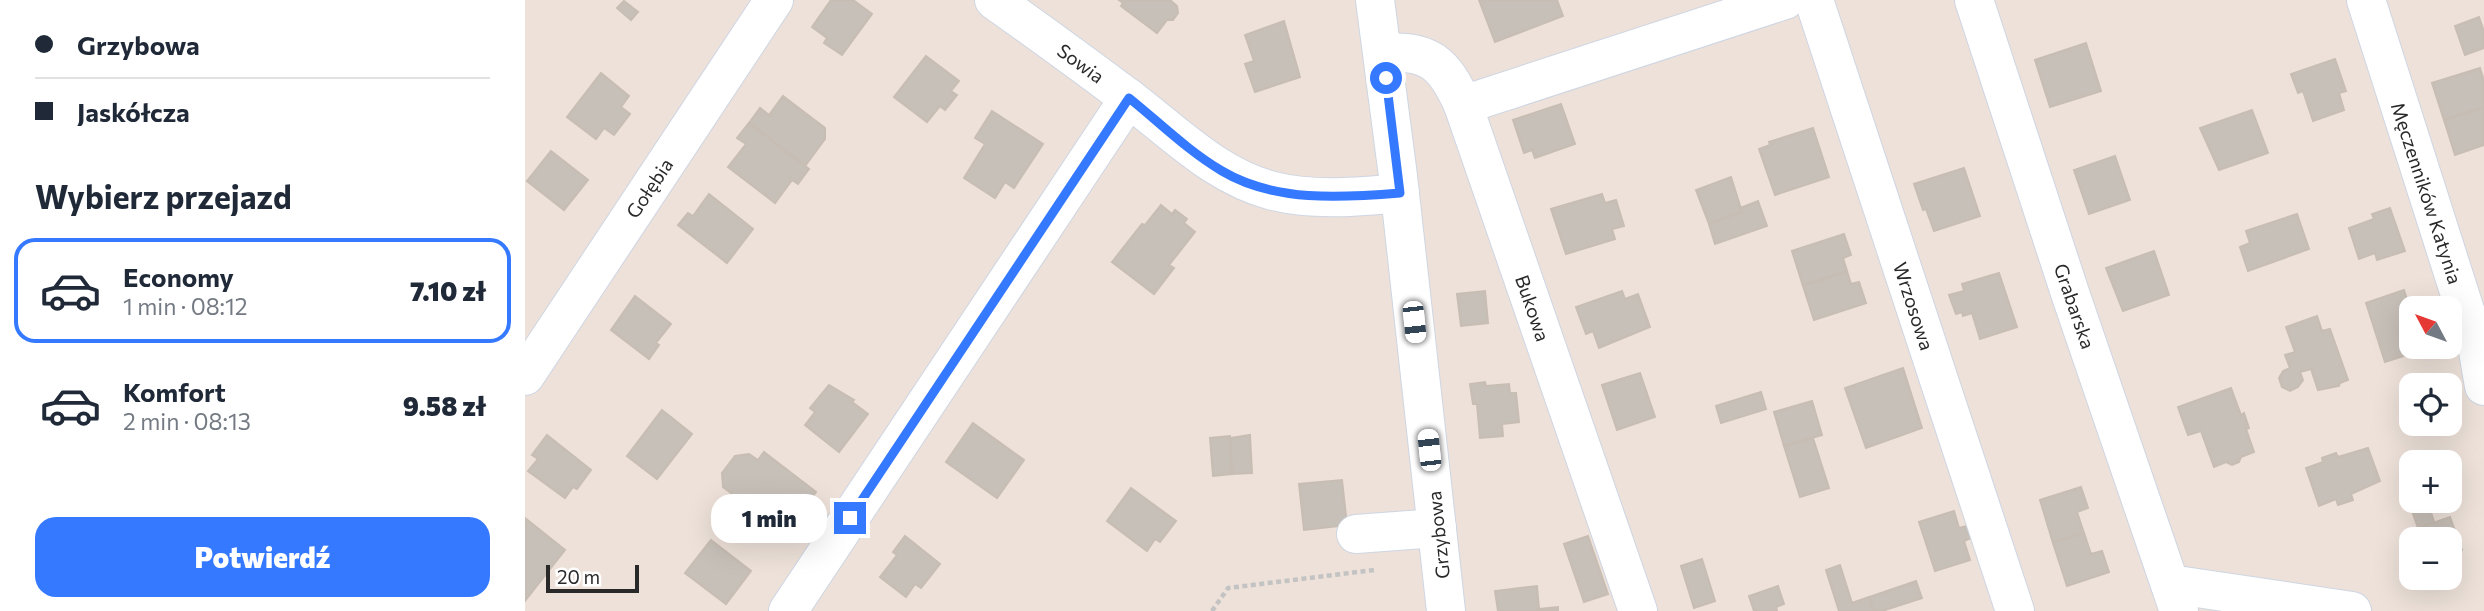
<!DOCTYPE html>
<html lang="pl">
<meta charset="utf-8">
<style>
:root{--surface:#fff;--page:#f6f6f7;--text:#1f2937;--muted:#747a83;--line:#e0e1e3;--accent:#3479ff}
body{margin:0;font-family:Commissioner,sans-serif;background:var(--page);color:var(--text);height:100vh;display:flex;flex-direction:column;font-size:26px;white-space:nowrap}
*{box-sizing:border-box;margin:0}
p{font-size:23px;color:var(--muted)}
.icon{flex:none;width:38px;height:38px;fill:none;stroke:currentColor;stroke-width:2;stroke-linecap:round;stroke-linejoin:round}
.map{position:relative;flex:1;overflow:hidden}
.side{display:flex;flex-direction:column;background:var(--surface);width:525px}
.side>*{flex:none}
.hud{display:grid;align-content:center;height:154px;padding:0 35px;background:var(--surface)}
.needle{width:46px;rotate:311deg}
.controls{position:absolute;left:1874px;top:296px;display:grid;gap:14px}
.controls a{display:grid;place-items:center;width:63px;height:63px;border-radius:14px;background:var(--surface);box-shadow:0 7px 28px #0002;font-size:35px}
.scale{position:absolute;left:21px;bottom:18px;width:93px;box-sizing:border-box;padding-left:7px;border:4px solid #292929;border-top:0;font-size:19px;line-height:24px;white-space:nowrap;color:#292929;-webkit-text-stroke:5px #fff;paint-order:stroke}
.end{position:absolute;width:32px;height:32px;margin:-16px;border:9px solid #3479ff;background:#fff;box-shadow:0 0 0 4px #fff}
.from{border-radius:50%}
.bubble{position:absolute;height:49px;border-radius:21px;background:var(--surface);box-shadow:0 7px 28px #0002;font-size:23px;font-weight:800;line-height:49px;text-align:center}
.car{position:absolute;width:21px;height:42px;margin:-21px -10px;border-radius:9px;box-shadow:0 0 5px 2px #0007;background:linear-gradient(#fff 24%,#345 0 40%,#fff 0 76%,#345 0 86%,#fff 0)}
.hud b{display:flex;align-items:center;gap:24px;height:66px;font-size:26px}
.hud b+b{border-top:2px solid var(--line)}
.hud i{width:18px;height:18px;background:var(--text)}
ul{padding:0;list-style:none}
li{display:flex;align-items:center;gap:21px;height:105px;margin:0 14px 10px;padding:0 21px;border:4px solid transparent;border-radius:21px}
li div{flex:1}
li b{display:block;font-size:26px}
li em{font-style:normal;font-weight:800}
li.current{border-color:var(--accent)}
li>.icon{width:63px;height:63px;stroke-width:1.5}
h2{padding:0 35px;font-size:32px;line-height:84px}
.cta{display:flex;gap:14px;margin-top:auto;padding:14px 35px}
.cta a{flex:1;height:80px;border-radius:21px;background:var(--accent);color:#fff;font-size:28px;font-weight:800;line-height:80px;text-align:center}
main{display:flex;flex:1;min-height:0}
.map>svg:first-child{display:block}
.building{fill:#c7c0b8;stroke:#c8bdb3;stroke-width:2}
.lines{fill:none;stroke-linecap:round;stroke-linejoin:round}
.minor-casing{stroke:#ced6e3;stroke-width:40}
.path{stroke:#c3c3c3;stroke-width:4.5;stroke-dasharray:5 3.5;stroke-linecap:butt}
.minor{stroke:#fff;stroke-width:38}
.route{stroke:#3479ff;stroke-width:9}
.labels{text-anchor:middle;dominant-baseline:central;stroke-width:5;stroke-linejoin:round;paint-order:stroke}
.street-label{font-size:19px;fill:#292929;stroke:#fff}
</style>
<main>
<section class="side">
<div class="hud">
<b><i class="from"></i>Grzybowa</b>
<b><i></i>Jaskółcza</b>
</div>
<h2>Wybierz przejazd</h2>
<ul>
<li class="current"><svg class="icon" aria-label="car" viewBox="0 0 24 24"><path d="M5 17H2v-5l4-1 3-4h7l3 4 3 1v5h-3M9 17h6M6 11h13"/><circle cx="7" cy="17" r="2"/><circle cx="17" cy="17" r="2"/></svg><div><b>Economy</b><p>1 min · 08:12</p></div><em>7.10 zł</em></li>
<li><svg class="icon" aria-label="car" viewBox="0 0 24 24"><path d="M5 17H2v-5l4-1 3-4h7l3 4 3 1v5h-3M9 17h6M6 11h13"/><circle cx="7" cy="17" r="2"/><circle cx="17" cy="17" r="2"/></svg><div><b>Komfort</b><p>2 min · 08:13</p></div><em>9.58 zł</em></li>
</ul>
<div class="cta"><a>Potwierdź</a></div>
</section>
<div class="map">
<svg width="1959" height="611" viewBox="0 0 1959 611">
<rect width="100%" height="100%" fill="#ede1d9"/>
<g class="building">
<polygon points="306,0 328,0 347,14 317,55 299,43 302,38 287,27"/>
<polygon points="594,0 645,0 652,6 653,13 648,20 642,20 632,33 596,6 598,3"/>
<polygon points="954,0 1032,0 1038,16 970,42"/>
<polygon points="99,1 113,12 106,20 92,8"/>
<polygon points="1954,17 1959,32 1959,48 1940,55 1930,26"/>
<polygon points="759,21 775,77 730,92 720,64 729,61 720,35"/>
<polygon points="1561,43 1576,91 1525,107 1510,60"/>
<polygon points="401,56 434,81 426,91 432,95 420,110 415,106 402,122 369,97"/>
<polygon points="1810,59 1821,91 1814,93 1819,110 1788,121 1778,91 1773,93 1766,74"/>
<polygon points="1955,68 1959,81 1959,107 1919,120 1907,83"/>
<polygon points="76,73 104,96 96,107 105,114 89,135 79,128 71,139 42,117"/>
<polygon points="258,96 300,128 300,139 280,166 224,123 235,108 244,115"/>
<polygon points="1036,104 1050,144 1010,158 1007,150 999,153 988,120"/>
<polygon points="1959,107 1959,145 1930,155 1919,120"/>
<polygon points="1727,110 1743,153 1694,170 1675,128"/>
<polygon points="467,111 518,144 489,188 480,182 470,198 439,178 460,144 450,138"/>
<polygon points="224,123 284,169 273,184 267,180 250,203 203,167 221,144 212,138"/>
<polygon points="1288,128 1304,177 1250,195 1234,149 1245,145 1244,142"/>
<polygon points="26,151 63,180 39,210 2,181"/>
<polygon points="1590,156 1605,200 1564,214 1549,170"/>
<polygon points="1439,168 1455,216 1409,231 1401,209 1398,210 1389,184"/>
<polygon points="1206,177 1217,212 1184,224 1171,190"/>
<polygon points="184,194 228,229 202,263 153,225 163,213 168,216"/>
<polygon points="1077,194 1080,203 1091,200 1099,226 1087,229 1090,239 1041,254 1026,209"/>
<polygon points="1233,201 1242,226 1190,244 1184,224 1217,212 1215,208"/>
<polygon points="636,205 647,214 650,210 662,219 659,223 670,232 644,265 649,268 629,294 587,262 617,224 620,225"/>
<polygon points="1865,208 1880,251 1852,260 1850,253 1834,259 1824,228 1849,219 1847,214"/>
<polygon points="1772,214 1784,249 1723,271 1715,247 1725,243 1721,231"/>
<polygon points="1319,234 1326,255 1318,258 1322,271 1278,286 1267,251"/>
<polygon points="1629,251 1644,295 1598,311 1581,268"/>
<polygon points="1322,271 1326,284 1334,282 1341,303 1289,320 1278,286"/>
<polygon points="1474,273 1492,327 1455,339 1447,313 1438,316 1437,312 1431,314 1424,295 1439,291 1437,284"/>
<polygon points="1879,290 1886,312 1886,346 1896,346 1897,350 1860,362 1841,303"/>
<polygon points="960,291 963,323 936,326 932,294"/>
<polygon points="1097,291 1100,299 1113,294 1125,327 1074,348 1068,331 1061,334 1051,307"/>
<polygon points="110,296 146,324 131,343 134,345 124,359 86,330"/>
<polygon points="1792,316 1797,331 1805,329 1823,380 1815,383 1814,386 1793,390 1786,369 1775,372 1778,380 1773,387 1765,391 1757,387 1754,378 1758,371 1765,368 1760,355 1770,352 1761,327"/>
<polygon points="1378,368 1397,428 1341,448 1320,388"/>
<polygon points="1115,373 1130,417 1092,430 1077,385"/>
<polygon points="960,382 961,386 984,384 985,393 991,393 994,422 977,424 978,436 955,438 952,404 948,404 945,384"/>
<polygon points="304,385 329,400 327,402 343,414 314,452 280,425 290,412 285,408"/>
<polygon points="1706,388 1716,415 1719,413 1724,428 1721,429 1729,452 1716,457 1714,462 1707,465 1701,462 1689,467 1676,431 1663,435 1653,407"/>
<polygon points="1236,392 1241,409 1196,423 1191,406"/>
<polygon points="1287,401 1297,435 1259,446 1249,412"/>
<polygon points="137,410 167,434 132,479 102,456"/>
<polygon points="448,423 499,460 472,498 421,462"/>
<polygon points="22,435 66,470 52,489 48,487 40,498 3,471 13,459 7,455"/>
<polygon points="725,435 727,473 707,474 705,438"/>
<polygon points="705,436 707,474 688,476 685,438"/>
<polygon points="1288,438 1304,488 1275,497 1259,446"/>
<polygon points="1843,448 1855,481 1826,494 1828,500 1813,505 1811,499 1794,506 1781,468 1798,462 1797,458 1811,453 1813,457"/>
<polygon points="239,452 291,492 269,521 246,503 229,525 200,503 207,494 198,487 197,473 210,456 224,454 233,460"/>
<polygon points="1886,473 1886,500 1902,500 1909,522 1893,528 1875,477"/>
<polygon points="817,480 822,525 779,530 774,484"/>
<polygon points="1556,487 1563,508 1552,512 1559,533 1528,543 1515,500"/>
<polygon points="606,488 651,521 635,542 630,539 622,551 582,521"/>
<polygon points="1429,511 1434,528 1442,526 1446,538 1439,541 1445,560 1410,571 1394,522"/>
<polygon points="1925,517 1937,550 1925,554 1925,539 1897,539 1893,528"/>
<polygon points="0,518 40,550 0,601"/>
<polygon points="1559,533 1566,554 1577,551 1584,572 1542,586 1528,543"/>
<polygon points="380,536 415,564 396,588 390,584 381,597 355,577 372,555 368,552"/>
<polygon points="1063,536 1083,594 1059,602 1039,544"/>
<polygon points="186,540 226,571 201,604 160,573"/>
<polygon points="1177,559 1190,601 1169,608 1156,566"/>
<polygon points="1315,565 1327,603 1344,597 1349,611 1314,611 1301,570"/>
<polygon points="1391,581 1397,598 1357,611 1349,611 1344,597"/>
<polygon points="1012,586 1014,609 1033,607 1033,611 973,611 970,591"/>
<polygon points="1253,586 1259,604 1251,607 1252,611 1229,611 1224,596"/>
</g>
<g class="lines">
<g class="minor-casing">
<g id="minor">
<path d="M 469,0 C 514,32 558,64 602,97 C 649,132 690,176 748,191 C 787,201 835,197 875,193"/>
<polyline points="850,0 873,176 921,611"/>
<polyline points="1289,0 1490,611"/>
<polyline points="1449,0 1546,296 1654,611"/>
<polyline points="1841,0 1953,351 1959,386"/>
<path d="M 858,53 C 904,49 920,64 938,105 L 1113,611"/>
<polyline points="938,105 1260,0"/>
<polyline points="0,376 249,0"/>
<polyline points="831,534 912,528"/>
<polyline points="1645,584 1827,611"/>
<polyline points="263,611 604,98"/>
</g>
</g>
<polyline class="path" points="687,611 703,588 849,570"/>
<use href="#minor" class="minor"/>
</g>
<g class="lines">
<path class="route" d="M 325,518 L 604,98 C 634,122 663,151 697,171 C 749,202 816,198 875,193 L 861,78"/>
</g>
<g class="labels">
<g class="street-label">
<text transform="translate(556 63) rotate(36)">Sowia</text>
<text transform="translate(124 188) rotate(-56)">Gołębia</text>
<text transform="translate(1902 193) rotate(72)">Męczenników Katynia</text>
<text transform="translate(1389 306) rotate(72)">Wrzosowa</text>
<text transform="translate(1550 306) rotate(71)">Grabarska</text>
<text transform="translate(1008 308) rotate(71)">Bukowa</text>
<text transform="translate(913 535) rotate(-96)">Grzybowa</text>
</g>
</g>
</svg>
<div class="controls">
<a><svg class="needle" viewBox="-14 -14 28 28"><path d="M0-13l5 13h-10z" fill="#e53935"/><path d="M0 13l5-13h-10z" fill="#747a83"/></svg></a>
<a><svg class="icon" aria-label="locate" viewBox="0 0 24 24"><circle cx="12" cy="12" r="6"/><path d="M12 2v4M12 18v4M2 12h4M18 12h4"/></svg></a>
<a>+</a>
<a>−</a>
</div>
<div class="scale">20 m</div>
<i class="end from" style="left:861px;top:78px"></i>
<i class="end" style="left:325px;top:518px"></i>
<div class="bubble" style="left:186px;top:494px;width:116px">1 min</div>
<i class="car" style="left:889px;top:322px;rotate:174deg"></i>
<i class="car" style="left:904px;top:450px;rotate:354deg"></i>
</div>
</main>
